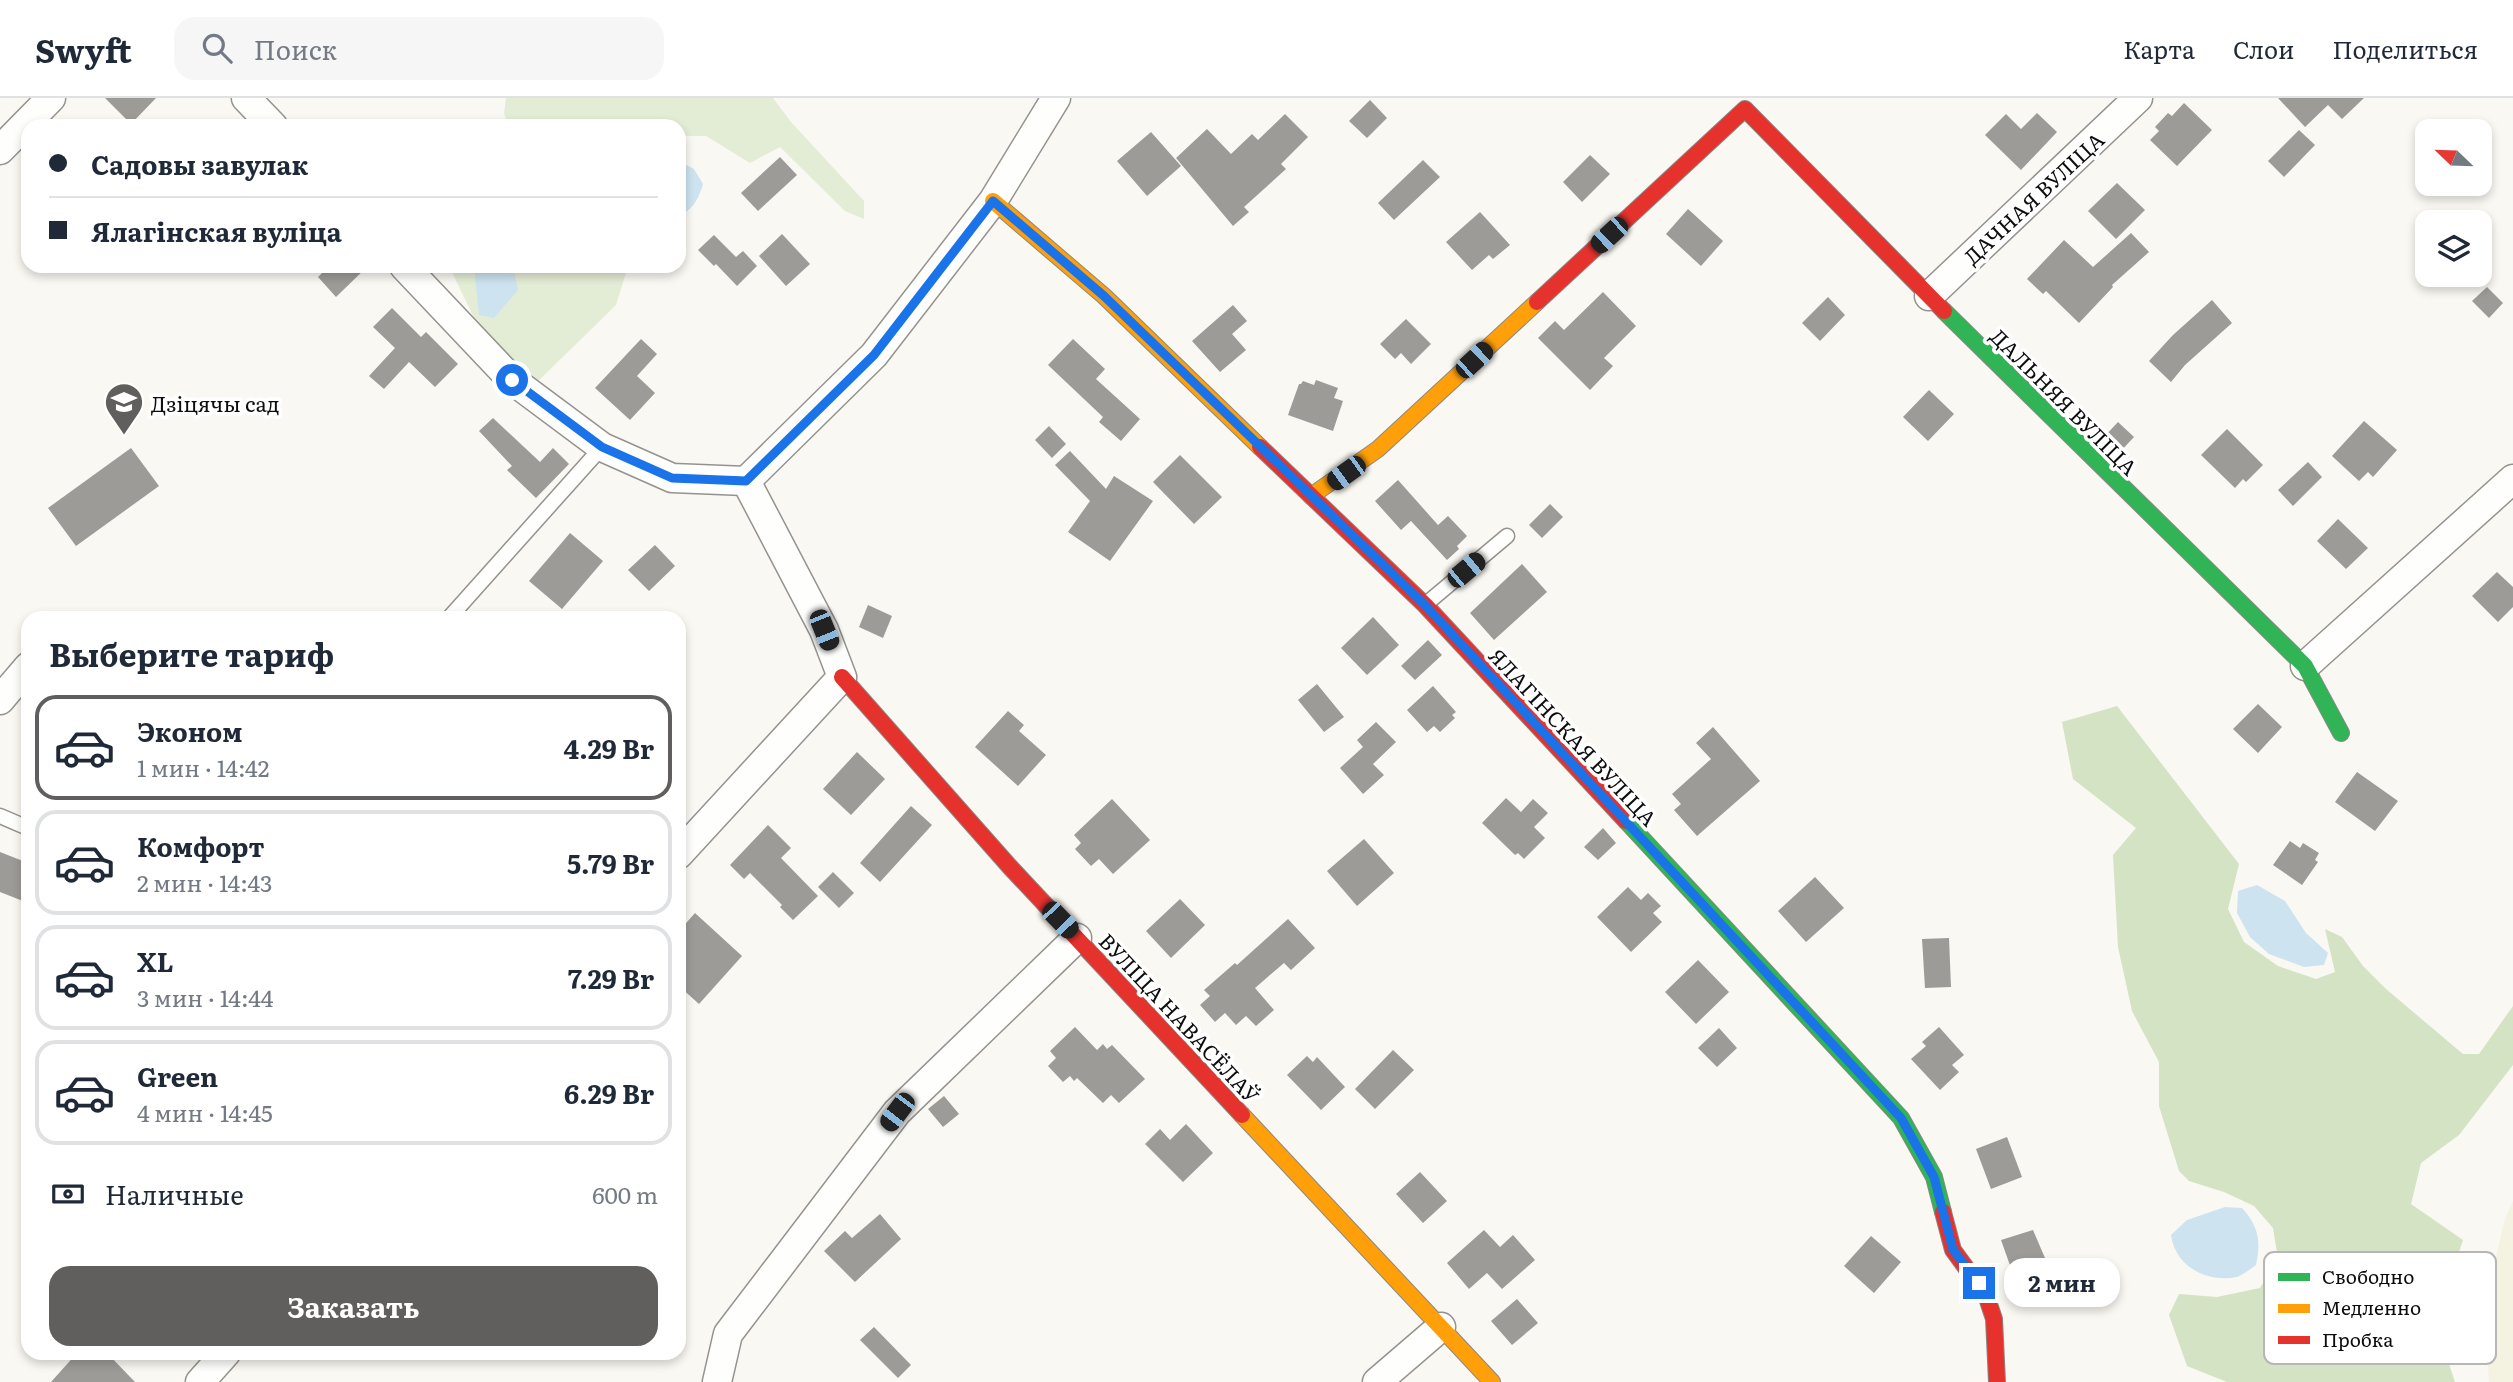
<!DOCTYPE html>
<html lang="ru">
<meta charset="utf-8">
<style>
:root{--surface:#fff;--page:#f6f6f7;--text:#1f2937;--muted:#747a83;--line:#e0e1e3;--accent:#605f5d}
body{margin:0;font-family:Literata,serif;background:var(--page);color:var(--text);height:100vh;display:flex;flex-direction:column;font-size:26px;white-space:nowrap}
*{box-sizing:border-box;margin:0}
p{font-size:23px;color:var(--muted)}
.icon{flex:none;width:38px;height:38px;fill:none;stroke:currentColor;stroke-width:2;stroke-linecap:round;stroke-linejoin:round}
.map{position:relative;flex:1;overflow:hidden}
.panel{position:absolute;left:21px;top:513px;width:665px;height:749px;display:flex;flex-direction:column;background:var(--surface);border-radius:21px;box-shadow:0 4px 10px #0003}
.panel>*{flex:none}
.guide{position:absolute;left:21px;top:21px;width:665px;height:154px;border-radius:21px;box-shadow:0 4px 10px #0003;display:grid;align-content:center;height:154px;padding:0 28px;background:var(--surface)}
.needle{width:46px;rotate:293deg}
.tools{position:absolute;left:2415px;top:21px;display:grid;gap:14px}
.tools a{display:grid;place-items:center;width:77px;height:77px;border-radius:14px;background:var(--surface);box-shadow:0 4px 10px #0003;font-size:35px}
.end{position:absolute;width:32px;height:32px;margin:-16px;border:9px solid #1a73e8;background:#fff;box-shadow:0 0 0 4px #fff}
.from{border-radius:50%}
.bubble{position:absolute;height:49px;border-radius:21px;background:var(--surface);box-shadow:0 4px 10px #0003;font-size:23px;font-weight:700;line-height:49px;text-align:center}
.car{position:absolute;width:21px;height:42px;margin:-21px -10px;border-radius:9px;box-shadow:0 0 5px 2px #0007;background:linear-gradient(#222 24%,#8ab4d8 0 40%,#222 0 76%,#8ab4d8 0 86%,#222 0)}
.guide b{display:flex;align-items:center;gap:24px;height:66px;font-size:26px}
.guide b+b{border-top:2px solid var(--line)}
.guide i{width:18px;height:18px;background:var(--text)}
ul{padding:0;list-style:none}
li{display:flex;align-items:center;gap:21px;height:105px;margin:0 14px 10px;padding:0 14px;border:4px solid var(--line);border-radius:21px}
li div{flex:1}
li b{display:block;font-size:26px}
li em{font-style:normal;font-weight:700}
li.selected{border-color:var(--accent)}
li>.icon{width:63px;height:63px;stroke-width:1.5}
h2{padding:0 28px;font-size:32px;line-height:84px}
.pay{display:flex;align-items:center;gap:18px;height:77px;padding:0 28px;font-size:26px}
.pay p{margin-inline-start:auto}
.cta{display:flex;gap:14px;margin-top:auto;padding:14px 28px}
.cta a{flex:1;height:80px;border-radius:21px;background:var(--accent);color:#fff;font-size:28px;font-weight:700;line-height:80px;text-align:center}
header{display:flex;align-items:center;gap:42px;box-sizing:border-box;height:98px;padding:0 35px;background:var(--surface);border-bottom:2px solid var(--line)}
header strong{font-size:33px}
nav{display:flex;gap:38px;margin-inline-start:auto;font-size:24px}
.search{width:490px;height:63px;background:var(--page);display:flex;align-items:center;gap:18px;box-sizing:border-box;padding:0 24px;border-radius:21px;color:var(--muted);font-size:26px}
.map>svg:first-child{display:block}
.farmland{fill:#f4f2e0}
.green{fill:#e3ecd5}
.forest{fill:#d4e3c4}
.water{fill:#cde3ef}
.building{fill:#9d9b98}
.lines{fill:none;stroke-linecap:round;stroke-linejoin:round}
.lane-casing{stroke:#949390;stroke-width:17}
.street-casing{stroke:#949390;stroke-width:31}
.fast-casing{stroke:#8a8987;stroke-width:18}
.slow-casing{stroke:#8a8987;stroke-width:18}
.jam-casing{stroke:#8a8987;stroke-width:18}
.lane{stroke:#fefefd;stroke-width:14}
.street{stroke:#fefefd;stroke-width:28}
.fast{stroke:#30b455;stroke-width:16}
.slow{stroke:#ff9f0a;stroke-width:16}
.jam{stroke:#e5322d;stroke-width:16}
.route{stroke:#1a73e8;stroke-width:9}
.labels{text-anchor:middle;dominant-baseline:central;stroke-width:7;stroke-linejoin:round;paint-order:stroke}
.street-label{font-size:21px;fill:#0d0d0d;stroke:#fff}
.poi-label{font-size:21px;fill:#0d0d0d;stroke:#fff;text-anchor:start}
.key{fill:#fff;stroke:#b6b6b6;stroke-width:2}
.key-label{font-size:19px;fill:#0d0d0d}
</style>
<header>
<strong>Swyft</strong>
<div class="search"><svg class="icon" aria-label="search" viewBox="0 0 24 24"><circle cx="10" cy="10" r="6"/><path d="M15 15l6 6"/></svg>Поиск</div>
<nav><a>Карта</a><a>Слои</a><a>Поделиться</a></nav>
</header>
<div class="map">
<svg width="2513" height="1284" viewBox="0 0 2513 1284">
<rect width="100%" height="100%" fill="#faf8f2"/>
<polygon class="farmland" points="2513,1103 2513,1284 2489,1284 2488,1265 2492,1176 2505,1121"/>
<g class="green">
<polygon points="506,0 773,0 791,24 864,103 864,121 845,113 780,49 750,65 706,38 679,38 679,28 508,28 504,15"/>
<polygon points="449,168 628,168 616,207 531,290 489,251"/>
</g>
<polygon class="forest" points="2117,608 2239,766 2228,811 2244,844 2278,868 2316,881 2335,874 2325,831 2342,839 2363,868 2386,891 2463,956 2479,956 2513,908 2513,967 2459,1037 2421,1065 2411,1106 2463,1142 2453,1172 2438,1233 2455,1284 2227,1284 2187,1268 2169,1217 2179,1196 2217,1199 2260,1190 2278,1161 2273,1130 2254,1108 2224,1094 2189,1083 2179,1073 2159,1008 2159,964 2132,913 2118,849 2113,757 2136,730 2073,681 2062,624"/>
<g class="water">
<path d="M 679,63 L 694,71 L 703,86 C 699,99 693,113 679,117 Z"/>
<polygon points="474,168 510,168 514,172 518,192 494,220 479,217"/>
<polygon points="2257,787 2285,803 2306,835 2328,855 2324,867 2304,869 2269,856 2250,839 2237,815 2238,793"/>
<path d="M 2225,1109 L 2242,1110 C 2259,1129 2261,1143 2256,1167 C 2250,1171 2243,1177 2237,1179 C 2206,1185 2175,1168 2171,1137 L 2187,1122 Z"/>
</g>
<g class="building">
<polygon points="105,0 156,0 131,26"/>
<polygon points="2278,0 2364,0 2342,21 2328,7 2305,29"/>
<polygon points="1370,2 1387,20 1367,40 1349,23"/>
<polygon points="2184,5 2212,32 2177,68 2150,42 2159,33 2155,29 2168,15 2172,18"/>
<polygon points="2037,15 2057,34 2021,72 1985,37 2006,16 2021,31"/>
<polygon points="1285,16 1308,39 1281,66 1286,71 1244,109 1249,114 1233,128 1176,60 1207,31 1231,56 1252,36 1258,42"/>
<polygon points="2299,32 2315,47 2284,79 2268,63"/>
<polygon points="1151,34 1181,68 1147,98 1117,63"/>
<polygon points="1590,57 1610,76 1582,104 1563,84"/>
<polygon points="780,59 797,77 758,113 741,95"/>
<polygon points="1423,62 1440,79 1394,122 1378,105"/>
<polygon points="2117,85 2145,112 2116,141 2088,113"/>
<polygon points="1688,111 1723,143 1701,168 1666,136"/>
<polygon points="1480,114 1510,147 1493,161 1489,157 1472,172 1446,144"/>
<polygon points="2131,135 2149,154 2112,187 2113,189 2079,225 2046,193 2043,196 2027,181 2064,142 2093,169"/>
<polygon points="782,136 810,166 786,188 759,158"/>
<polygon points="714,137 736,159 743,153 757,168 737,188 716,166 714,168 698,152"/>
<polygon points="329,168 368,168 336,199 318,179"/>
<polygon points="2487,189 2503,205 2489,220 2472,203"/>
<polygon points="1603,194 1636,228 1604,260 1613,268 1590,292 1538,240 1555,223 1564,232"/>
<polygon points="1828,199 1845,217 1820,243 1802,225"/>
<polygon points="2212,202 2232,225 2185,267 2171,284 2149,263 2173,237"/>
<polygon points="1233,207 1247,223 1232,236 1246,252 1220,274 1192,243"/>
<polygon points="392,210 421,239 426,234 458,266 435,289 409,264 384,291 369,278 395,250 373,229"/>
<polygon points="1406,221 1431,246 1411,266 1401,255 1395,261 1380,246"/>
<polygon points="641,241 657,256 637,278 655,295 630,322 595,290"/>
<polygon points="1073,241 1105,271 1096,281 1140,321 1121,343 1099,324 1103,319 1048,267"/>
<polygon points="1316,282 1338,290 1334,300 1343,303 1333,333 1288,317 1299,286 1301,286 1303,283 1314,287"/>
<polygon points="1929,292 1954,316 1928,343 1903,319"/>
<polygon points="493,320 540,364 553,350 569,366 536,400 507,372 512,368 479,333"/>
<polygon points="2364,323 2397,352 2373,379 2368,374 2359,383 2332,358"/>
<polygon points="2118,324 2134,339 2120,354 2104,339"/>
<polygon points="1049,328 1066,346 1052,360 1035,342"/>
<polygon points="2227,331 2263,367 2246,384 2243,381 2235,390 2201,357"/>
<polygon points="131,350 159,388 76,448 48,410"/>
<polygon points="1070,353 1106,391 1114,378 1153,403 1110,463 1068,434 1090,403 1055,367"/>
<polygon points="1180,357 1222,399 1194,426 1153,384"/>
<polygon points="2308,364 2322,379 2293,408 2278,392"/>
<polygon points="1398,382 1438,427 1448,418 1467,438 1457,448 1459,451 1447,462 1411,423 1401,432 1375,403"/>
<polygon points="1550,406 1563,419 1542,440 1529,427"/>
<polygon points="2338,421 2368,450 2346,471 2317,443"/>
<polygon points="570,435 603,463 562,511 529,483"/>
<polygon points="655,447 675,468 649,493 628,472"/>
<polygon points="1522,466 1547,494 1494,542 1470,515"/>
<polygon points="2497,474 2513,489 2513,509 2498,524 2472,498"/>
<polygon points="868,507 892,518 883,540 859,529"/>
<polygon points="1373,519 1399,547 1367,577 1341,550"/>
<polygon points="1428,542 1442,557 1415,582 1401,568"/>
<polygon points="1317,586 1344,619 1324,634 1298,602"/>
<polygon points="1433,588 1456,614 1452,617 1455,620 1440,634 1434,628 1427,634 1407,612"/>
<polygon points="2258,606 2282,629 2258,655 2233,631"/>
<polygon points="1008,613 1024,627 1019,633 1046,657 1018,688 975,649"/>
<polygon points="1376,624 1396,644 1373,666 1384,677 1363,696 1340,670 1363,649 1357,642"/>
<polygon points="1713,629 1760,683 1697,738 1674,712 1681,706 1672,696 1711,661 1696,645"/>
<polygon points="857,654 885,681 851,717 823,691"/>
<polygon points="2357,674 2398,703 2375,733 2335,704"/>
<polygon points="1506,700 1521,714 1533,701 1548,715 1534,729 1545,740 1524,761 1518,755 1515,757 1482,725"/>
<polygon points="1112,701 1150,742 1113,776 1099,761 1091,768 1075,751 1081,745 1074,737"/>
<polygon points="911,708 932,727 880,784 860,765"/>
<polygon points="768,727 791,750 781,760 818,798 793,822 780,809 782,807 750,775 744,781 730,767"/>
<polygon points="1603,730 1616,745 1598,762 1584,749"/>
<polygon points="1364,741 1394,775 1357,808 1327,773"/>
<polygon points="2290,743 2300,750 2303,745 2319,755 2315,762 2318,764 2302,787 2273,767"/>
<polygon points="0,754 28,765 28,805 0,794"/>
<polygon points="833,774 854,795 839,810 818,789"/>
<polygon points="1815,779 1844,810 1806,844 1778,813"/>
<polygon points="1628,789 1641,802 1648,795 1661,808 1653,815 1662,824 1631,854 1597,819"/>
<polygon points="1180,801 1205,827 1171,860 1146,833"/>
<polygon points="695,815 742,858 699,906 679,888 679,833"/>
<polygon points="1288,821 1315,850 1291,872 1284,865 1255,890 1274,912 1256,928 1246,918 1236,927 1225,915 1215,924 1200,907 1210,898 1204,892 1235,865 1237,867"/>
<polygon points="1949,840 1951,889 1925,890 1922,841"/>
<polygon points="1698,862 1729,894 1696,926 1665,894"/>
<polygon points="1075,929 1097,952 1103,946 1107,951 1112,947 1145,981 1119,1005 1111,997 1103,1005 1077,980 1074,983 1070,978 1063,984 1048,968 1056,960 1050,953"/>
<polygon points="1939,929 1964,957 1952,967 1959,974 1940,992 1911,961 1926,948 1922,944"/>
<polygon points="1719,930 1737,950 1717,969 1698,950"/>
<polygon points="1393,952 1414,972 1375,1011 1355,991"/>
<polygon points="1307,958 1313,964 1317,959 1345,989 1321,1012 1287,977"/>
<polygon points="944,998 959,1016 943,1029 928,1011"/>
<polygon points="1186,1026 1213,1055 1183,1084 1145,1046 1160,1031 1170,1042"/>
<polygon points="2007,1039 2022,1079 1991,1091 1976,1051"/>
<polygon points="1420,1074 1447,1103 1423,1125 1396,1096"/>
<polygon points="880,1116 901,1141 855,1184 824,1153 845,1133 852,1140"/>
<polygon points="1484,1132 1500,1149 1513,1137 1535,1162 1502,1191 1487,1175 1469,1191 1447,1165"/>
<polygon points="2033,1132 2048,1167 2020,1176 2018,1171 2012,1173 2001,1142"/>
<polygon points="1871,1138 1901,1164 1874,1195 1844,1168"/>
<polygon points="1517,1201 1538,1225 1512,1247 1491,1223"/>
<polygon points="874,1229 911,1267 898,1280 860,1242"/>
<polygon points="77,1255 107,1255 135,1284 51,1284"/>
</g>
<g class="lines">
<g class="lane-casing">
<g id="lane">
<polyline points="1426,506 1507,438"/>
<polyline points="449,520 602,349"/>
<polyline points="0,718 28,730"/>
</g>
</g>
<g class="street-casing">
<g id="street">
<polyline points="246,0 273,28"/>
<polyline points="0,52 51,0"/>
<polyline points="404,168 512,282 602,349 672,380 746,383"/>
<polyline points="1929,198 2138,0"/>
<polyline points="2305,568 2513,381"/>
<polyline points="0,602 28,569"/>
<polyline points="679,756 842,579 824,532 746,383 874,257 993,103 1056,0"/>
<polyline points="200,1284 226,1255"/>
<polyline points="717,1284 728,1236 897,1014 1077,840"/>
<polyline points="1377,1284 1441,1229"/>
</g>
</g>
<g class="fast-casing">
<g id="fast">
<polyline points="1944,213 2305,568 2341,635"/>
<polyline points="1626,723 1901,1020 1934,1079 1943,1114"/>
</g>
</g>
<g class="slow-casing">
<g id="slow">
<polyline points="993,103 1104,198 1260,349"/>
<polyline points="1311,398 1378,351 1537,204"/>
<polyline points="1242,1017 1492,1284"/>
</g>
</g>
<g class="jam-casing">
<g id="jam">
<polyline points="1537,204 1745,11 1944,213"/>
<polyline points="1260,349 1425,507 1626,723"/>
<polyline points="842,579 1010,769 1242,1017"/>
<polyline points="1943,1114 1953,1152 1986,1197 1994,1221 1997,1284"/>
</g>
</g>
<use href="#lane" class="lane"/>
<use href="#street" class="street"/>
<use href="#fast" class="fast"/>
<use href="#slow" class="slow"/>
<use href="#jam" class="jam"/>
</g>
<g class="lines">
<polyline class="route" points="512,282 602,349 672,380 746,383 874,257 993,103 1104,198 1425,507 1901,1020 1934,1079 1953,1152 1979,1185"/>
</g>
<defs>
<g id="school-pin" transform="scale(2.0125)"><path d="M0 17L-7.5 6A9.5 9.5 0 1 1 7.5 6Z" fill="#605f5d" stroke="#fff"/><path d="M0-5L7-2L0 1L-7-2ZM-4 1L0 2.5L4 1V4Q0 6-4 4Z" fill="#fff"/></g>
</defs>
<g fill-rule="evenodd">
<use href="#school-pin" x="124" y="304"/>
</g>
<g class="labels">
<g class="street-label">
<text transform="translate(2033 99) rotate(-43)">ДАЧНАЯ ВУЛІЦА</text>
<text transform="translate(2065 303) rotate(45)">ДАЛЬНЯЯ ВУЛІЦА</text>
<text transform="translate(1574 638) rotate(47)">ЯЛАГІНСКАЯ ВУЛІЦА</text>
<text transform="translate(1180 919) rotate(47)">ВУЛІЦА НАВАСЁЛАЎ</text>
</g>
<g class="poi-label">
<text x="151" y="304">Дзіцячы сад</text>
</g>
</g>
<rect x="2264" y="1154" width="232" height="112" rx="10" class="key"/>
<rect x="2278" y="1175" width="32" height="8" fill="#30b455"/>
<rect x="2278" y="1206" width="32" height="9" fill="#ff9f0a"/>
<rect x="2278" y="1238" width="32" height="8" fill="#e5322d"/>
<g class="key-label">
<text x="2322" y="1186">Свободно</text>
<text x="2322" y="1217">Медленно</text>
<text x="2322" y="1249">Пробка</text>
</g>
</svg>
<div class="tools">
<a><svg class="needle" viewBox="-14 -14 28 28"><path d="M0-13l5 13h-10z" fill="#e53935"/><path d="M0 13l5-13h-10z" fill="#747a83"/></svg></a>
<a><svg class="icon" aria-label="layers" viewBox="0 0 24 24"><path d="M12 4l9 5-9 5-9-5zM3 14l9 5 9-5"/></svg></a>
</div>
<i class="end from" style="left:512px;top:282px"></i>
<i class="end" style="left:1979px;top:1185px"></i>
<div class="bubble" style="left:2004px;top:1160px;width:116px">2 мин</div>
<i class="car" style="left:1609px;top:137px;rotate:227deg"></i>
<i class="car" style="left:1474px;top:262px;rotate:47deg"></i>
<i class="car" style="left:1346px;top:375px;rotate:234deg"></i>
<i class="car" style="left:1466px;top:472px;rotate:50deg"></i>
<i class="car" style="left:824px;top:532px;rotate:158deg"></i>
<i class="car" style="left:1060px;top:822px;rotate:136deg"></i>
<i class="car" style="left:897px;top:1014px;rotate:217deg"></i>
<div class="guide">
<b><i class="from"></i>Садовы завулак</b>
<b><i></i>Ялагінская вуліца</b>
</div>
<section class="panel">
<h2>Выберите тариф</h2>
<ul>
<li class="selected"><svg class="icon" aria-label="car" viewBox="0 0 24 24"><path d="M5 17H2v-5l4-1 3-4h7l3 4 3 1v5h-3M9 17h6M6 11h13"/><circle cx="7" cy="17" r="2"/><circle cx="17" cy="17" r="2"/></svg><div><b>Эконом</b><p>1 мин · 14:42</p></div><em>4.29 Br</em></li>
<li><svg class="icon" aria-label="car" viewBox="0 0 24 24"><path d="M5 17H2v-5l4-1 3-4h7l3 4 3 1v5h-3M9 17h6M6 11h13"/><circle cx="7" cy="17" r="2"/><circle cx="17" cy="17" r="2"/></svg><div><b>Комфорт</b><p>2 мин · 14:43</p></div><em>5.79 Br</em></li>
<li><svg class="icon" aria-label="car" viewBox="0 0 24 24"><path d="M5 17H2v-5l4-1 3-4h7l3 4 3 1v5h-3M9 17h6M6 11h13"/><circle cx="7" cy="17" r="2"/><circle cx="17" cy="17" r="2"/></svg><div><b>XL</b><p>3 мин · 14:44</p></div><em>7.29 Br</em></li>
<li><svg class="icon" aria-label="car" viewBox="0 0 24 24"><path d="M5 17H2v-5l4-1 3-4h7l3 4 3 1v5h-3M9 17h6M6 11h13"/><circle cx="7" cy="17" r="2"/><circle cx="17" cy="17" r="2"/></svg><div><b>Green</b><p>4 мин · 14:45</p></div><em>6.29 Br</em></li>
</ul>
<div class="pay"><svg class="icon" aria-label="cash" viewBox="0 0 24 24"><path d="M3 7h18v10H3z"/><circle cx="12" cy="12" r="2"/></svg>Наличные<p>600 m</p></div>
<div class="cta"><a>Заказать</a></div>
</section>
</div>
